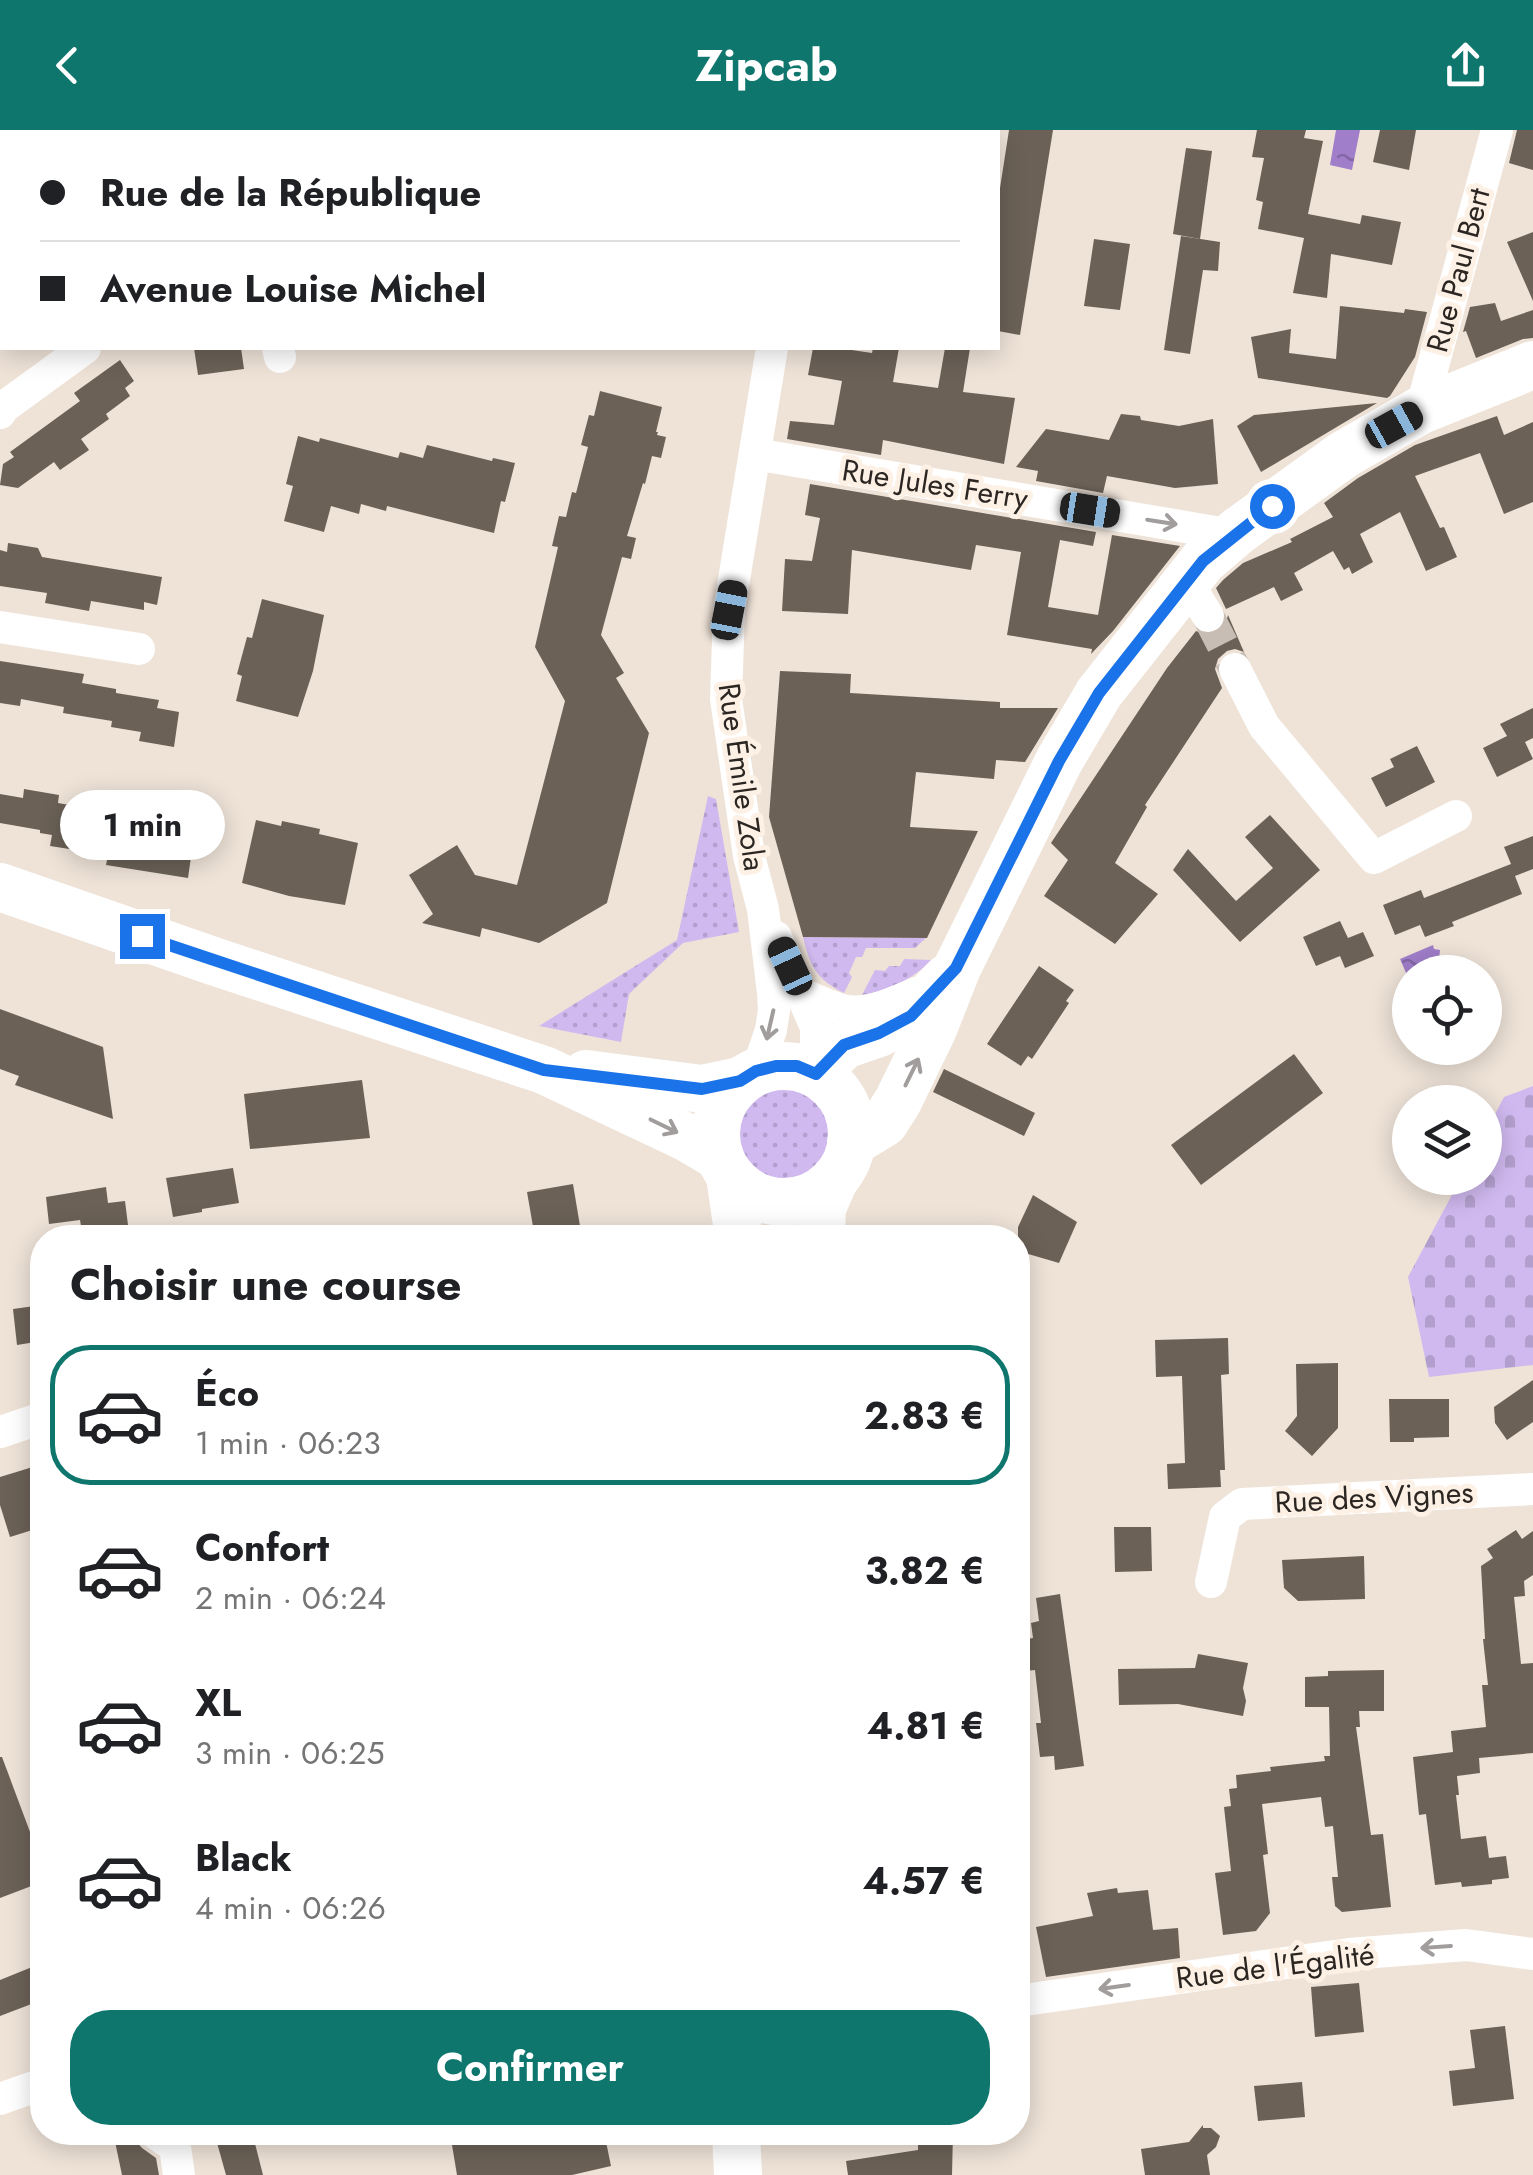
<!DOCTYPE html>
<html lang="fr">
<meta charset="utf-8">
<style>
:root{--surface:#fff;--page:#f6f6f6;--text:#202124;--muted:#757577;--line:#e0e0e0;--accent:#0f766e}
body{margin:0;font-family:Jost,sans-serif;background:var(--page);color:var(--text);height:100vh;display:flex;flex-direction:column;font-size:38px;white-space:nowrap}
*{box-sizing:border-box;margin:0}
p{font-size:32px;color:var(--muted)}
.icon{flex:none;width:55px;height:55px;fill:none;stroke:currentColor;stroke-width:2;stroke-linecap:round;stroke-linejoin:round}
.map{position:relative;flex:1;overflow:hidden}
.sheet{position:absolute;left:30px;top:1095px;width:1000px;height:920px;display:flex;flex-direction:column;background:var(--surface);border-radius:40px;box-shadow:0 5px 25px #0003}
.sheet>*{flex:none}
.hud{position:absolute;left:0px;top:0px;width:1000px;height:220px;box-shadow:0 5px 25px #0003;display:grid;align-content:center;height:220px;padding:0 40px;background:var(--surface)}
.fabs{position:absolute;left:1392px;top:825px;display:grid;gap:20px}
.fabs a{display:grid;place-items:center;width:110px;height:110px;border-radius:50%;background:var(--surface);box-shadow:0 5px 25px #0003;font-size:50px}
.end{position:absolute;width:45px;height:45px;margin:-22px;border:12px solid #1a73e8;background:#fff;box-shadow:0 0 0 5px #fff}
.from{border-radius:50%}
.bubble{position:absolute;height:70px;border-radius:35px;background:var(--surface);box-shadow:0 5px 25px #0003;font-size:32px;font-weight:700;line-height:70px;text-align:center}
.car{position:absolute;width:30px;height:60px;margin:-30px -15px;border-radius:12px;box-shadow:0 0 8px 2px #0007;background:linear-gradient(#222 24%,#8ab4d8 0 40%,#222 0 76%,#8ab4d8 0 86%,#222 0)}
.hud b{display:flex;align-items:center;gap:35px;height:95px;font-size:38px}
.hud b+b{border-top:2px solid var(--line)}
.hud i{width:25px;height:25px;background:var(--text)}
ul{padding:0;list-style:none}
li{display:flex;align-items:center;gap:30px;height:140px;margin:0 20px 15px;padding:0 20px;border:5px solid transparent;border-radius:40px}
li div{flex:1}
li b{display:block;font-size:38px}
li em{font-style:normal;font-weight:700}
li.on{border-color:var(--accent)}
li>.icon{width:90px;height:90px;stroke-width:1.5}
h2{padding:0 40px;font-size:45px;line-height:120px}
.action{display:flex;gap:20px;margin-top:auto;padding:20px 40px}
.action a{flex:1;height:115px;border-radius:40px;background:var(--accent);color:#fff;font-size:40px;font-weight:700;line-height:115px;text-align:center}
header{display:flex;justify-content:space-between;align-items:center;height:130px;padding:0 40px;background:var(--accent);color:#fff;font-size:45px;font-weight:700}
.map>svg:first-child{display:block}
.green{fill:url(#green-dots)}
.cemetery{fill:url(#cemetery-stones)}
.water{fill:url(#water-ripples)}
.building{fill:#6b6157}
.lines{fill:none;stroke-linecap:round;stroke-linejoin:round}
.street-tunnel{stroke:#c8bdb4;stroke-width:32;stroke-dasharray:32 16;stroke-linecap:butt}
.street{stroke:#fff;stroke-width:32}
.secondary{stroke:#fff;stroke-width:48}
.oneway{stroke:#a09d9c}
.route{stroke:#1a73e8;stroke-width:12}
.labels{text-anchor:middle;dominant-baseline:central;stroke-width:10;stroke-linejoin:round;paint-order:stroke}
.street-label{font-size:30px;fill:#2b2622;stroke:#fdf0e5}
</style>
<header><svg class="icon" aria-label="back" viewBox="0 0 24 24"><path d="M15 5l-7 7 7 7"/></svg>Zipcab<svg class="icon" aria-label="share" viewBox="0 0 24 24"><path d="M12 15V3M7 8l5-5 5 5M5 13v7h14v-7"/></svg></header>
<div class="map">
<svg width="1533" height="2045" viewBox="0 0 1533 2045">
<defs>
<pattern id="green-dots" width="8" height="8" patternUnits="userSpaceOnUse" patternTransform="scale(2.5)"><rect width="8" height="8" fill="#d0b9ef"/><path d="M2 2h.1M6 6h.1" fill="none" stroke="#b39fcd" stroke-width="1.8" stroke-linecap="round"/></pattern>
<pattern id="cemetery-stones" width="16" height="16" patternUnits="userSpaceOnUse" patternTransform="scale(2.5)"><rect width="16" height="16" fill="#d0b9ef"/><path d="M2 7V4a2 2 0 0 1 4 0v3zM10 15v-3a2 2 0 0 1 4 0v3z" fill="#b39fcd"/></pattern>
<pattern id="water-ripples" width="26" height="14" patternUnits="userSpaceOnUse" patternTransform="scale(2.5)"><rect width="26" height="14" fill="#a07eca"/><path d="M2 4q2-2 4 0t4 0M15 11q2-2 4 0t4 0" fill="none" stroke="#8367a4"/></pattern>
</defs>
<rect width="100%" height="100%" fill="#efe3d8"/>
<g class="green">
<polygon points="708,666 716,669 739,802 683,813 629,864 621,912 539,896 677,810"/>
<path d="M 803,807 L 926,808 L 915,818 L 866,818 L 862,827 L 856,827 L 849,843 L 852,847 L 844,863 C 816,849 810,836 803,807 Z"/>
<path d="M 904,829 L 931,830 C 913,850 888,860 862,865 L 875,840 L 885,841 L 889,836 L 900,836 Z"/>
<circle cx="786" cy="1002" r="49"/>
</g>
<polygon class="cemetery" points="1533,956 1533,1235 1429,1247 1408,1147 1461,1048 1485,1048 1485,1003 1504,967"/>
<g class="water">
<polygon points="1336,0 1360,0 1352,40 1330,35"/>
<polygon points="1433,815 1434,819 1440,820 1439,831 1407,845 1400,829"/>
</g>
<g class="building">
<polygon points="1009,0 1053,0 1020,205 998,201 998,71"/>
<polygon points="1257,0 1306,0 1304,8 1323,11 1308,84 1360,94 1362,85 1401,92 1392,135 1331,124 1327,168 1293,163 1304,108 1258,99 1263,72 1256,70 1264,28 1252,27"/>
<polygon points="1380,0 1416,0 1409,40 1373,32"/>
<polygon points="1517,0 1533,0 1533,40 1509,33"/>
<polygon points="1186,18 1212,21 1200,109 1173,104"/>
<polygon points="1533,102 1533,171 1507,112"/>
<polygon points="1181,106 1220,112 1218,141 1203,140 1190,224 1164,220"/>
<polygon points="1094,109 1130,114 1120,180 1084,176"/>
<polygon points="1495,173 1501,191 1533,180 1533,208 1523,209 1476,228 1466,201 1463,202 1470,177"/>
<polygon points="1340,176 1404,183 1405,179 1427,182 1415,227 1390,266 1387,268 1258,248 1251,207 1291,199 1289,223 1336,229"/>
<polygon points="194,218 241,218 244,239 198,245"/>
<polygon points="813,218 838,218 872,223 873,218 899,218 893,252 938,258 945,218 970,218 963,262 1015,268 1004,334 883,310 881,325 787,309 790,291 834,295 842,251 808,245"/>
<polygon points="120,230 134,251 125,258 130,266 106,284 109,289 81,309 89,320 60,340 54,332 18,358 0,355 3,334 14,327 10,322 80,271 74,263"/>
<polygon points="600,261 662,277 656,302 658,302 657,305 666,307 661,328 652,326 645,354 643,353 627,406 636,408 631,429 622,427 601,505 624,543 616,548 649,603 607,773 539,813 482,798 480,807 422,793 433,784 409,745 457,715 475,745 517,755 565,571 535,517 558,417 552,416 559,386 566,387 572,362 576,363 588,317 581,315 589,285 594,286"/>
<polygon points="1377,273 1261,342 1237,296 1254,285"/>
<polygon points="1121,284 1140,286 1141,290 1179,296 1213,289 1218,354 1175,358 1107,346 1103,363 1036,351 1038,341 1016,337 1046,299 1109,310"/>
<polygon points="1497,286 1504,305 1533,292 1533,372 1504,384 1480,323 1415,346 1440,398 1444,397 1457,427 1426,441 1400,382 1360,404 1373,432 1352,444 1349,437 1344,440 1333,421 1294,443 1303,460 1281,471 1274,457 1226,479 1216,458 1223,450 1243,433 1292,412 1290,409 1333,387 1324,373 1358,348 1415,315"/>
<polygon points="298,306 319,312 320,308 398,328 400,322 423,328 427,315 492,331 493,328 515,333 505,372 501,371 494,403 387,376 386,381 361,374 359,384 331,376 324,402 284,391 293,356 286,354"/>
<polygon points="810,354 1096,402 1093,416 1060,410 1048,477 1098,485 1112,405 1180,416 1113,501 1091,524 1092,519 1007,505 1021,422 976,415 971,440 852,420 848,484 782,481 785,429 812,431 820,388 805,385"/>
<polygon points="8,413 38,418 42,427 162,447 157,475 144,472 144,480 91,471 89,481 45,473 47,463 0,456 0,420 7,422"/>
<polygon points="262,469 324,485 313,541 298,587 236,571 242,546 237,544 247,507 252,508"/>
<polygon points="1228,485 1244,522 1235,519 1227,521 1218,529 1215,539 1222,558 1145,675 1147,677 1115,733 1158,764 1115,814 1044,766 1068,730 1051,713 1167,538 1196,501 1208,506 1218,503 1225,496"/>
<polygon points="0,531 84,544 82,553 116,559 116,563 159,570 157,578 179,582 174,617 139,611 141,602 111,597 112,591 63,583 64,577 21,569 20,576 0,573"/>
<polygon points="780,541 851,544 850,563 1000,572 1000,578 1058,578 1025,632 996,630 994,649 916,642 910,697 978,701 927,808 803,807 769,687"/>
<polygon points="1533,578 1533,608 1525,612 1533,629 1497,647 1483,618 1507,606 1500,594"/>
<polygon points="1417,616 1435,652 1386,677 1371,648 1394,637 1390,629"/>
<polygon points="24,659 59,665 58,673 92,679 91,690 160,702 159,707 193,713 188,748 106,735 108,725 50,716 52,705 40,703 40,700 0,693 0,664 23,668"/>
<polygon points="1270,685 1320,740 1240,812 1173,740 1188,719 1236,771 1273,738 1245,707"/>
<polygon points="256,690 281,696 282,691 320,699 319,704 358,713 345,775 289,766 242,753"/>
<polygon points="1533,706 1533,739 1515,746 1522,764 1452,792 1454,796 1425,807 1420,795 1395,805 1383,775 1421,760 1424,768 1511,734 1504,717"/>
<polygon points="1340,791 1348,808 1363,802 1374,826 1345,838 1340,826 1316,836 1303,807"/>
<polygon points="1039,836 1074,860 1066,871 1069,873 1032,929 1028,926 1021,936 987,914"/>
<polygon points="0,879 103,917 113,989 15,955 19,946 0,939"/>
<polygon points="1294,924 1323,963 1201,1055 1171,1015"/>
<polygon points="944,939 1035,983 1024,1006 933,962"/>
<polygon points="362,950 370,1008 250,1019 244,964"/>
<polygon points="233,1038 239,1073 202,1079 202,1082 173,1087 166,1048"/>
<polygon points="573,1054 582,1108 535,1108 527,1062"/>
<polygon points="106,1057 108,1073 125,1071 128,1095 82,1102 80,1090 49,1094 46,1067"/>
<polygon points="1033,1065 1077,1092 1059,1133 1018,1121 1018,1097"/>
<polygon points="42,1175 42,1211 17,1215 13,1179"/>
<polygon points="1228,1208 1229,1244 1221,1245 1225,1340 1220,1340 1221,1357 1168,1359 1167,1334 1185,1333 1182,1246 1156,1247 1155,1210"/>
<polygon points="1338,1233 1338,1298 1312,1326 1285,1301 1297,1286 1296,1234"/>
<polygon points="1533,1250 1533,1292 1507,1310 1495,1293 1494,1277"/>
<polygon points="1389,1269 1449,1269 1449,1307 1414,1308 1414,1312 1390,1312"/>
<polygon points="36,1336 42,1358 42,1397 10,1407 0,1375 0,1347"/>
<polygon points="1114,1397 1151,1397 1152,1441 1115,1442"/>
<polygon points="1516,1400 1522,1409 1533,1401 1533,1445 1524,1451 1525,1466 1514,1467 1521,1534 1533,1533 1533,1623 1479,1628 1480,1643 1457,1646 1459,1665 1456,1665 1461,1709 1486,1706 1489,1728 1506,1726 1509,1748 1492,1750 1492,1754 1462,1757 1461,1752 1435,1755 1426,1684 1419,1685 1413,1627 1453,1622 1451,1601 1486,1597 1482,1555 1488,1555 1483,1509 1485,1509 1481,1436 1493,1428 1487,1419"/>
<polygon points="1364,1426 1365,1469 1298,1471 1284,1458 1282,1430"/>
<polygon points="1060,1464 1084,1636 1055,1640 1054,1626 1040,1627 1036,1593 1041,1593 1035,1540 1025,1541 1021,1510 1033,1508 1031,1493 1039,1491 1036,1468"/>
<polygon points="1198,1524 1248,1533 1243,1558 1246,1571 1243,1586 1178,1574 1119,1575 1118,1539 1195,1538"/>
<polygon points="1384,1540 1384,1581 1359,1581 1360,1597 1356,1597 1371,1705 1383,1704 1391,1777 1342,1782 1335,1776 1332,1747 1338,1747 1333,1696 1325,1697 1321,1667 1262,1674 1268,1724 1263,1725 1270,1783 1256,1801 1223,1805 1215,1743 1231,1741 1224,1677 1231,1676 1229,1659 1237,1658 1236,1645 1271,1641 1270,1637 1325,1631 1324,1626 1330,1626 1329,1577 1305,1577 1305,1547 1328,1546 1328,1541"/>
<polygon points="0,1627 2,1627 42,1734 42,1752 0,1768"/>
<polygon points="1117,1758 1118,1763 1148,1760 1153,1800 1178,1798 1180,1828 1046,1847 1036,1797 1093,1786 1087,1763"/>
<polygon points="42,1833 42,1870 0,1886 0,1850"/>
<polygon points="1359,1853 1364,1902 1315,1907 1311,1857"/>
<polygon points="1505,1896 1514,1969 1453,1976 1449,1941 1475,1938 1470,1900"/>
<polygon points="1302,1952 1305,1987 1258,1991 1254,1956"/>
<polygon points="1203,1995 1203,1998 1211,1998 1220,2006 1216,2017 1207,2025 1210,2045 1145,2045 1141,2019 1189,2012"/>
<polygon points="113,2002 134,2002 136,2011 142,2018 156,2028 159,2045 122,2045"/>
<polygon points="214,2002 252,2002 263,2045 226,2045"/>
<polygon points="522,2002 604,2002 611,2036 572,2045 457,2045 452,2015"/>
<polygon points="918,2002 953,2002 952,2045 848,2045 846,2031 918,2020"/>
</g>
<g class="lines">
<polyline class="street-tunnel" points="1208,486 1235,539"/>
<g class="street">
<polyline points="240,0 240,2"/>
<polyline points="783,0 783,2"/>
<polyline points="278,218 280,227"/>
<polyline points="1421,280 1497,0"/>
<polyline points="0,283 4,277 85,218"/>
<polyline points="755,324 1233,405"/>
<polyline points="1187,452 1208,486"/>
<polyline points="0,497 139,519"/>
<polyline points="1235,539 1264,596 1374,728 1456,686"/>
<polyline points="776,807 816,897 816,943"/>
<path d="M 804,865 C 817,870 830,877 843,880 C 868,886 894,872 916,863"/>
<polyline points="757,941 771,900 774,880 773,863 763,779 749,726 726,569 729,480 772,218"/>
<polyline points="0,1302 42,1288"/>
<polyline points="1211,1452 1225,1387 1242,1374 1533,1359"/>
<polyline points="1018,1871 1349,1824 1466,1815 1533,1824"/>
<polyline points="0,1969 42,1954"/>
<polyline points="154,2002 175,2017 179,2045"/>
</g>
<g class="secondary">
<polyline points="0,757 213,831 544,940 688,1008 720,1027"/>
<circle cx="784" cy="1004" r="68"/>
<polyline points="816,943 844,915 879,903 911,885 947,848"/>
<polyline points="586,944 702,959 740,951"/>
<polyline points="851,1013 884,993 898,971 933,899 957,838 1059,631 1099,563 1203,431 1238,401 1343,325 1421,280 1533,235"/>
<polyline points="730,1046 739,1108"/>
<polyline points="818,1108 821,1100 822,1078 834,1050"/>
<polyline points="736,2002 738,2045"/>
</g>
</g>
<defs><path id="oneway-shaft" d="M-6 0H5M1.5-3L5.5 0L1.5 3" fill="none" stroke-width="1.6" stroke-linecap="round" stroke-linejoin="round" transform="scale(2.5)"/></defs>
<g class="oneway">
<use href="#oneway-shaft" transform="translate(1162 392) rotate(9)"/>
<use href="#oneway-shaft" transform="translate(770 895) rotate(103)"/>
<use href="#oneway-shaft" transform="translate(912 942) rotate(-64)"/>
<use href="#oneway-shaft" transform="translate(664 996) rotate(26)"/>
<use href="#oneway-shaft" transform="translate(1436 1817) rotate(176)"/>
<use href="#oneway-shaft" transform="translate(1114 1857) rotate(172)"/>
</g>
<g class="lines">
<polyline class="route" points="142,806 544,940 702,959 740,951 756,941 776,936 797,936 816,944 844,915 879,903 911,886 956,838 1059,631 1099,563 1203,431 1272,376"/>
</g>
<g class="labels">
<g class="street-label">
<text transform="translate(1458 140) rotate(-75)">Rue Paul Bert</text>
<text transform="translate(935 354) rotate(9)">Rue Jules Ferry</text>
<text transform="translate(742 647) rotate(82)">Rue Émile Zola</text>
<text transform="translate(1374 1367) rotate(-3)">Rue des Vignes</text>
<text transform="translate(1275 1836) rotate(-7)">Rue de l'Égalité</text>
</g>
</g>
</svg>
<div class="fabs">
<a><svg class="icon" aria-label="locate" viewBox="0 0 24 24"><circle cx="12" cy="12" r="6"/><path d="M12 2v4M12 18v4M2 12h4M18 12h4"/></svg></a>
<a><svg class="icon" aria-label="layers" viewBox="0 0 24 24"><path d="M12 4l9 5-9 5-9-5zM3 14l9 5 9-5"/></svg></a>
</div>
<i class="end from" style="left:1272px;top:376px"></i>
<i class="end" style="left:142px;top:806px"></i>
<div class="bubble" style="left:60px;top:660px;width:165px">1 min</div>
<i class="car" style="left:1394px;top:295px;rotate:61deg"></i>
<i class="car" style="left:1090px;top:380px;rotate:99deg"></i>
<i class="car" style="left:729px;top:480px;rotate:11deg"></i>
<i class="car" style="left:790px;top:836px;rotate:335deg"></i>
<div class="hud">
<b><i class="from"></i>Rue de la République</b>
<b><i></i>Avenue Louise Michel</b>
</div>
<section class="sheet">
<h2>Choisir une course</h2>
<ul>
<li class="on"><svg class="icon" aria-label="car" viewBox="0 0 24 24"><path d="M5 17H2v-5l4-1 3-4h7l3 4 3 1v5h-3M9 17h6M6 11h13"/><circle cx="7" cy="17" r="2"/><circle cx="17" cy="17" r="2"/></svg><div><b>Éco</b><p>1 min · 06:23</p></div><em>2.83 €</em></li>
<li><svg class="icon" aria-label="car" viewBox="0 0 24 24"><path d="M5 17H2v-5l4-1 3-4h7l3 4 3 1v5h-3M9 17h6M6 11h13"/><circle cx="7" cy="17" r="2"/><circle cx="17" cy="17" r="2"/></svg><div><b>Confort</b><p>2 min · 06:24</p></div><em>3.82 €</em></li>
<li><svg class="icon" aria-label="car" viewBox="0 0 24 24"><path d="M5 17H2v-5l4-1 3-4h7l3 4 3 1v5h-3M9 17h6M6 11h13"/><circle cx="7" cy="17" r="2"/><circle cx="17" cy="17" r="2"/></svg><div><b>XL</b><p>3 min · 06:25</p></div><em>4.81 €</em></li>
<li><svg class="icon" aria-label="car" viewBox="0 0 24 24"><path d="M5 17H2v-5l4-1 3-4h7l3 4 3 1v5h-3M9 17h6M6 11h13"/><circle cx="7" cy="17" r="2"/><circle cx="17" cy="17" r="2"/></svg><div><b>Black</b><p>4 min · 06:26</p></div><em>4.57 €</em></li>
</ul>
<div class="action"><a>Confirmer</a></div>
</section>
</div>
